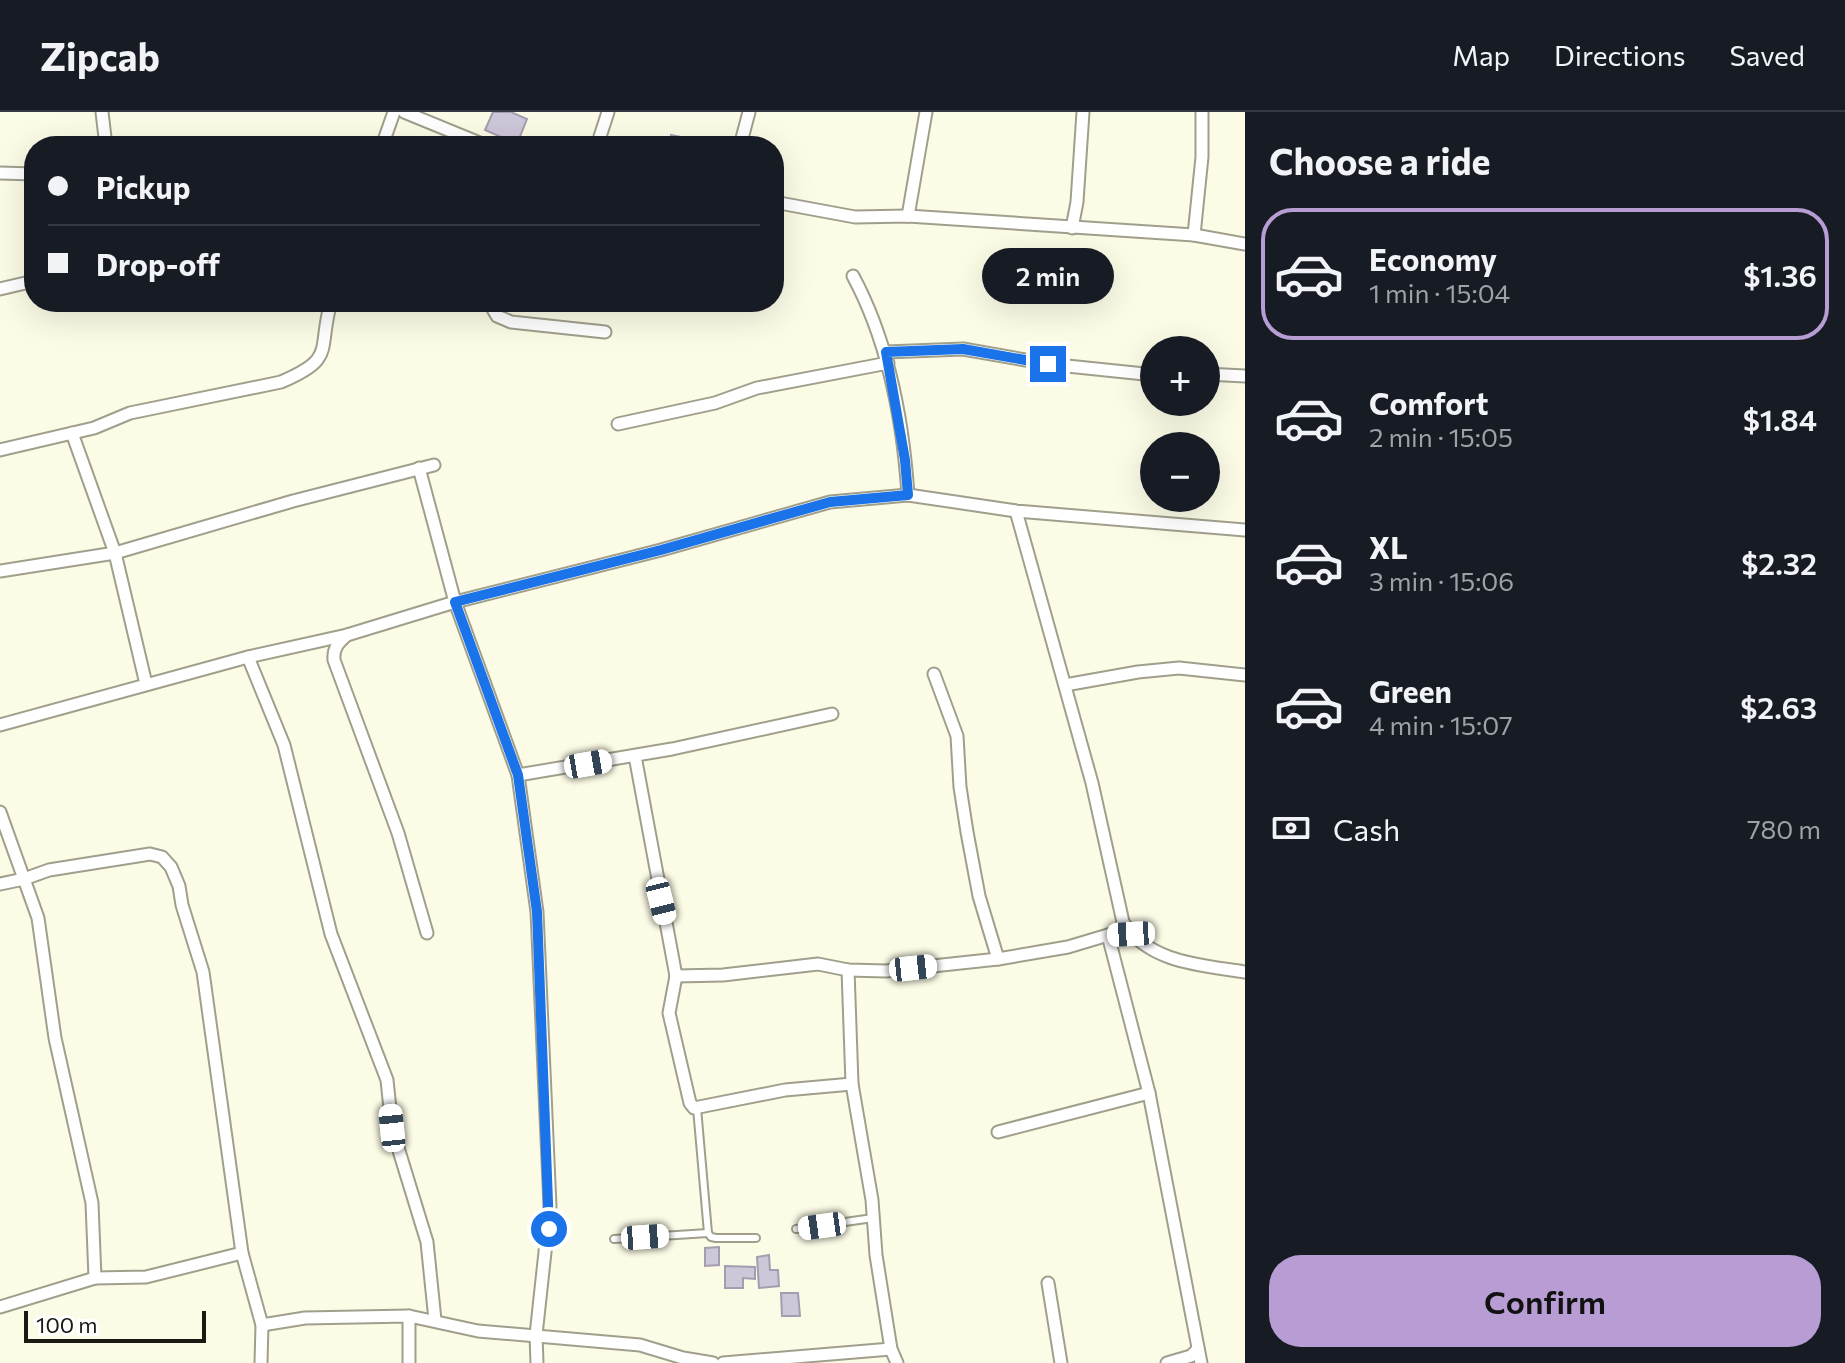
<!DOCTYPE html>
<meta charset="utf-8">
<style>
:root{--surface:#171b24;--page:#20242c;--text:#f1f3f6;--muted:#9ea1a6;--line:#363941;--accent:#b79dd4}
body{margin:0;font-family:Commissioner,sans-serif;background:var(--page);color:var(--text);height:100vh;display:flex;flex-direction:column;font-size:30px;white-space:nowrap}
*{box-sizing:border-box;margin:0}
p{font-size:26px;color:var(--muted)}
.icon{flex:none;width:44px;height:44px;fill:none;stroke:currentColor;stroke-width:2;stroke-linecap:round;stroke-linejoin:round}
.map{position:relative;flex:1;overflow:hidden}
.sheet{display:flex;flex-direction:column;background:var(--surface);width:600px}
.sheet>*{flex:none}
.guide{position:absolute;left:24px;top:24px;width:760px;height:176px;border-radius:32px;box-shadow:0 8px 32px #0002;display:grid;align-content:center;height:176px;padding:0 24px;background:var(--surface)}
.controls{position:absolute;left:1140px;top:224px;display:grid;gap:16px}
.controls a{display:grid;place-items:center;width:80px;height:80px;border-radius:50%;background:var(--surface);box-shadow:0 8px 32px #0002;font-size:40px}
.scale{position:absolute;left:24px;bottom:20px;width:182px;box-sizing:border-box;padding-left:8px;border:4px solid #1a1a12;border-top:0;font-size:22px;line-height:28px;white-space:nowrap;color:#1a1a12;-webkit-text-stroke:6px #fff;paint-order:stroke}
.end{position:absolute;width:36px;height:36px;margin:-18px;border:10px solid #1a73e8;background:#fff;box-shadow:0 0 0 4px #fff}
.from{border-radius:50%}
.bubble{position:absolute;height:56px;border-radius:28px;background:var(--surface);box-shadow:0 8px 32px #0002;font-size:26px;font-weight:600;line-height:56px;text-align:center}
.car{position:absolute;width:24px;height:48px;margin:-24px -12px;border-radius:10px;box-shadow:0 0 6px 2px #0007;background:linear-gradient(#fff 24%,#345 0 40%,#fff 0 76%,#345 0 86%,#fff 0)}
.guide b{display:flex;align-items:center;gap:28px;height:76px;font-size:30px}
.guide b+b{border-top:2px solid var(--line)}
.guide i{width:20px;height:20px;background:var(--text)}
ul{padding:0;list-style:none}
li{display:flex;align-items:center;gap:24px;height:132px;margin:0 16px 12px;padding:0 8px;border:4px solid transparent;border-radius:32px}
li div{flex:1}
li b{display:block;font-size:30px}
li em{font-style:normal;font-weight:600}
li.on{border-color:var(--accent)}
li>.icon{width:72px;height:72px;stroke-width:1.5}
h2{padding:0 24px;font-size:36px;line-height:96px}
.pay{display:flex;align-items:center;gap:20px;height:88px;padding:0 24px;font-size:30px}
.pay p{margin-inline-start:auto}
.action{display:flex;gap:16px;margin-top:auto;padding:16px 24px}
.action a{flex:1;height:92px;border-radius:32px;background:var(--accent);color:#111;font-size:32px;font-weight:600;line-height:92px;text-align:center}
header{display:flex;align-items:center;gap:48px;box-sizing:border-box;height:112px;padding:0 40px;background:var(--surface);border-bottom:2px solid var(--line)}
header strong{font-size:38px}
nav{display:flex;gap:44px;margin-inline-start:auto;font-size:28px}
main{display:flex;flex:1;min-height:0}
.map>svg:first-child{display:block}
.building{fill:#cec6d9;stroke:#a49daf;stroke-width:2}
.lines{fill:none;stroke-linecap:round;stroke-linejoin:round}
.lane-casing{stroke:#a09f8c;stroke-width:10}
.street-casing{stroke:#a09f8c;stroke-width:15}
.lane{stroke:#fff;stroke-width:6}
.street{stroke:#fff;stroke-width:11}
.route{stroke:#1a73e8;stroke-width:10}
</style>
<header>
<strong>Zipcab</strong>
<nav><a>Map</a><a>Directions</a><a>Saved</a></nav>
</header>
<main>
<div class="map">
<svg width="1245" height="1251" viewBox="0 0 1245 1251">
<rect width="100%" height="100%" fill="#fcfbe6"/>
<g class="building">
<polygon points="493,0 511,0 527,7 517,32 485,18"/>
<polygon points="671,23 701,29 700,34 669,34"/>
<polygon points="719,1135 719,1153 705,1154 705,1136"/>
<polygon points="769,1143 770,1158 778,1158 779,1174 759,1176 757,1145"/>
<polygon points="725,1154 755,1155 755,1167 743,1166 743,1176 725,1176"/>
<polygon points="781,1181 798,1181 800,1204 782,1204"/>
</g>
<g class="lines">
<g class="lane-casing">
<g id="lane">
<polyline points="697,996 708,1121 711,1125 716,1126 756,1126"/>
<polyline points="796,1117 873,1106"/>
<polyline points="614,1127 708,1121"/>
</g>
</g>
<g class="street-casing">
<g id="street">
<polyline points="102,0 106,34"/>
<polyline points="404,0 487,34"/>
<polyline points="382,34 394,0"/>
<polyline points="597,34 608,0"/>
<polyline points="740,34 749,0"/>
<polyline points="0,61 34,62"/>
<polyline points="774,90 855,105 908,104 1194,123 1245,132"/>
<polyline points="908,104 926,0"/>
<polyline points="1072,116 1077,90 1083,0"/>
<polyline points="1194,123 1202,45 1202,0"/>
<path d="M 853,164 C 889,231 903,307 908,383"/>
<polyline points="0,177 34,169"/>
<polyline points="489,190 497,204 511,210 605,220"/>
<polyline points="886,240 963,237 1048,252 1154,263"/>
<polyline points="1206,262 1245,264"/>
<polyline points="618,312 715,291 757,276 888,251"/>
<polyline points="72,321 115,441 146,572"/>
<path d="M 0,338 L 94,316 L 130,301 L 281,270 C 337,246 317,239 331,190"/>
<polyline points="419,356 455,490 518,663 672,637 832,602"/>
<path d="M 1016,399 L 1092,671 L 1123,810 C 1149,851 1201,853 1245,860"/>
<polyline points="0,459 115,441 293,389 434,353"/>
<path d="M 347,523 C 338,531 333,536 334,548 L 398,721 L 427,821"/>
<polyline points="248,545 284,633 331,822 387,968 392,1016 427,1130 435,1208"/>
<polyline points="934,562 957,624 960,675 967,720 979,784 998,847"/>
<polyline points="1065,573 1138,560 1179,556 1245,563"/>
<polyline points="0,613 248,545 347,523 455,490 661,438 830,390 908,383 1016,399 1245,418"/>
<polyline points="635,644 676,864 723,863 818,852 848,858 886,859 998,847 1068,835 1108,823 1131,822"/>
<polyline points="518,663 537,800 550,1094 536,1223 537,1251"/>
<polyline points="0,700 38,806 55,926 92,1091 95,1166 0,1195"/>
<polyline points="0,772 24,767 49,758 150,742 162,745 171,755 179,774 182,793 203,860 242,1141 262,1213 261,1251"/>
<polyline points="1108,823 1149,981 1201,1251"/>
<polyline points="848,858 852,972 872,1088 876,1143 891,1237 897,1251"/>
<polyline points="676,864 669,901 690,991 694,996 785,978 852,972"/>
<polyline points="998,1020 1149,981"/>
<polyline points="95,1166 146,1165 242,1141"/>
<polyline points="1048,1171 1061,1251"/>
<polyline points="409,1204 409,1251"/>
<polyline points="262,1213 305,1206 409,1204 478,1219 640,1233 683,1246 713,1251"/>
<polyline points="723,1251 891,1237"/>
<polyline points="1167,1251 1191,1244 1198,1237"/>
</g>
</g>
<use href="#lane" class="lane"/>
<use href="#street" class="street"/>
</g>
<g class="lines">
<polyline class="route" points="549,1117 537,800 518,663 455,490 661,438 830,390 908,383 905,348 886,240 963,237 1048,252"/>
</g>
</svg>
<div class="controls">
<a>+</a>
<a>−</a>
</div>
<div class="scale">100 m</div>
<i class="end from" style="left:549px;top:1117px"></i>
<i class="end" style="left:1048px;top:252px"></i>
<div class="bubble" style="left:982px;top:136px;width:132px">2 min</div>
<i class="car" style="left:588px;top:652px;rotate:80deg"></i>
<i class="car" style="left:661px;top:789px;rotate:166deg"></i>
<i class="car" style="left:1131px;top:822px;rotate:267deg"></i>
<i class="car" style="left:913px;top:856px;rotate:84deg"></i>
<i class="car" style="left:392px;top:1016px;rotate:354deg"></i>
<i class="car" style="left:822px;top:1114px;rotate:262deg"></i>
<i class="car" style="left:645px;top:1125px;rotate:86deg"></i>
<div class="guide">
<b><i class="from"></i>Pickup</b>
<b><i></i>Drop-off</b>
</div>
</div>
<section class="sheet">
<h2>Choose a ride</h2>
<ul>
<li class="on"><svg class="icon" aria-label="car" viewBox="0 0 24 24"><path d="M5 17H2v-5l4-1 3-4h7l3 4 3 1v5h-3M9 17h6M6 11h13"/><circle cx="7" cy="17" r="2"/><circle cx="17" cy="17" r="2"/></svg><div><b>Economy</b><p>1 min · 15:04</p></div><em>$1.36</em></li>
<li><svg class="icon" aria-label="car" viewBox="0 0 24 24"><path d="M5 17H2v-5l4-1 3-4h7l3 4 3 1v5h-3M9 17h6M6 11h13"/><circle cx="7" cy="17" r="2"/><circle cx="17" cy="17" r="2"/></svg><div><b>Comfort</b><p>2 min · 15:05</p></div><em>$1.84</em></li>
<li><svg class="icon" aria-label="car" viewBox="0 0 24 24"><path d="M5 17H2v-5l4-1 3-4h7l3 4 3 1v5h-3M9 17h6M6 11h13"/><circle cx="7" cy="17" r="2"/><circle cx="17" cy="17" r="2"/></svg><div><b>XL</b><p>3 min · 15:06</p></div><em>$2.32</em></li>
<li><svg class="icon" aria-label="car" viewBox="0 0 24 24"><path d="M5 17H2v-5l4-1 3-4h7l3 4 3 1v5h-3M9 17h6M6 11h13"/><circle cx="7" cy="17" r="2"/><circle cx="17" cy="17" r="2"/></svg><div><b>Green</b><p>4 min · 15:07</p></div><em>$2.63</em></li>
</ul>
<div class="pay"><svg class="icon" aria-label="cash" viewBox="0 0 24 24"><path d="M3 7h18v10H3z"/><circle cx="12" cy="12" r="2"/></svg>Cash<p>780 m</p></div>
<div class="action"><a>Confirm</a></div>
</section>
</main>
